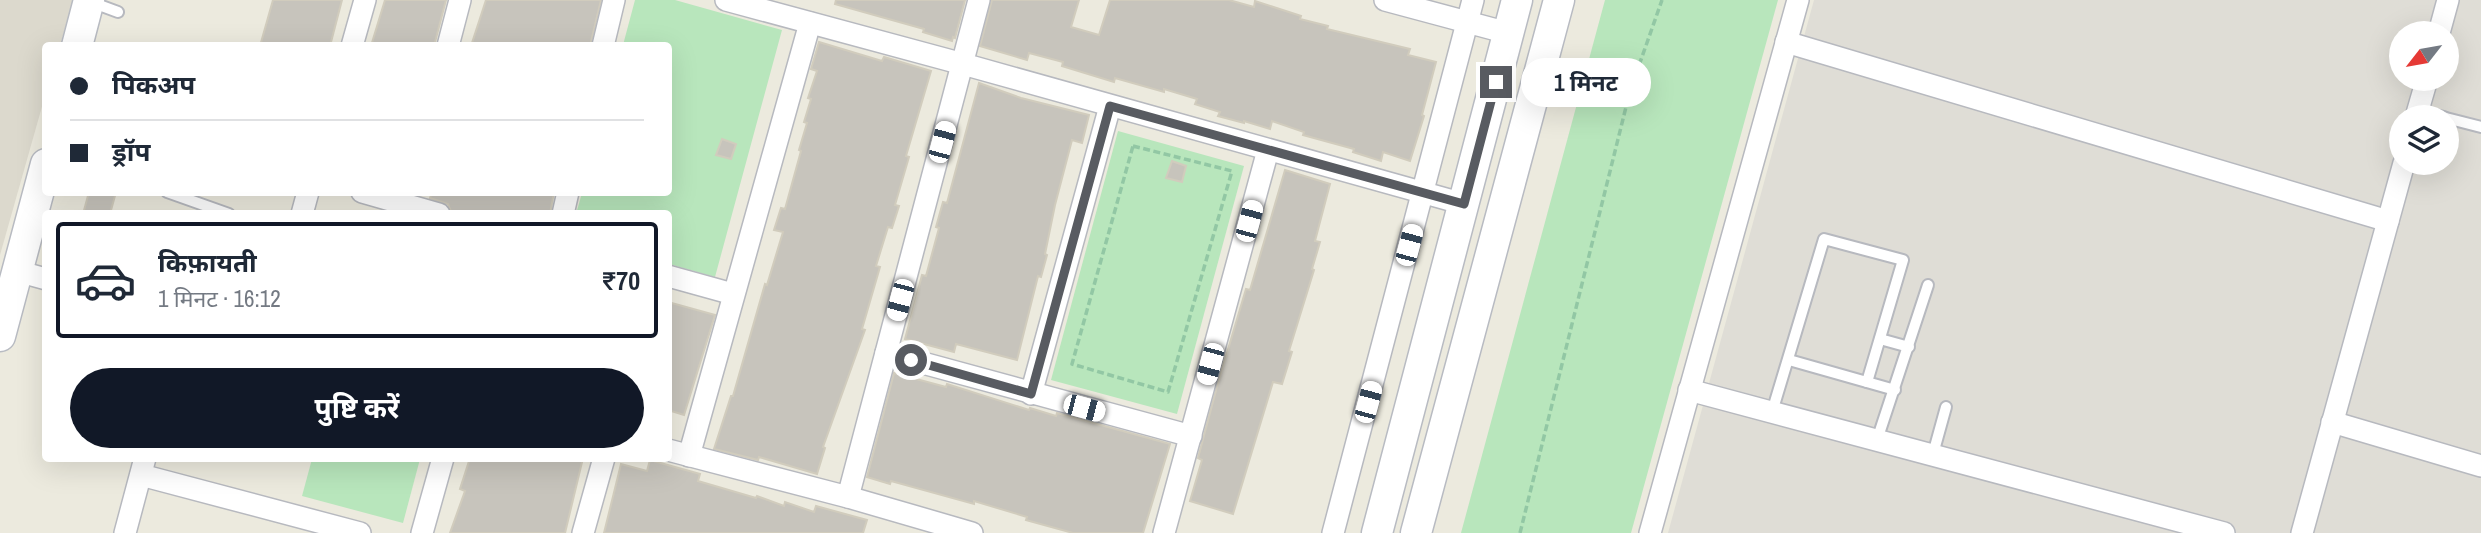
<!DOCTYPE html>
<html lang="hi">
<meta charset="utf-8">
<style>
:root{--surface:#fff;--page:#f6f6f7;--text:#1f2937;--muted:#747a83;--line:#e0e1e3;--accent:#111827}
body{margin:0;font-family:"Archivo Narrow","Noto Sans Devanagari",sans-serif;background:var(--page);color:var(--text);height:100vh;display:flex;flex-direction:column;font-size:26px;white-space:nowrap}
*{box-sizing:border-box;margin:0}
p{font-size:23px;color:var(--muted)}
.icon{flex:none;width:38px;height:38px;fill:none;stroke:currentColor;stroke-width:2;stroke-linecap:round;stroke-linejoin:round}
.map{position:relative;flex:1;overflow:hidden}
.sheet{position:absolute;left:42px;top:210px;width:630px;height:252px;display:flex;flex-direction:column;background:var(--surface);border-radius:7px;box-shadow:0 7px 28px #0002}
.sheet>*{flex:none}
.guide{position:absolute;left:42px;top:42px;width:630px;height:154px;border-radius:7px;box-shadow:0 7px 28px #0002;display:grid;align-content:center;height:154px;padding:0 28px;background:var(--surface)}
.needle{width:46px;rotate:239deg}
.tools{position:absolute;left:2389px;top:21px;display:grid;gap:14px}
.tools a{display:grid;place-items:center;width:70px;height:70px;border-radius:50%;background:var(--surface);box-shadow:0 7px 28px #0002;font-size:35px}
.end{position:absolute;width:32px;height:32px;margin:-16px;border:9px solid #585b61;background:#fff;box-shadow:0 0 0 4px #fff}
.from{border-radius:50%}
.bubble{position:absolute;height:49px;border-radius:24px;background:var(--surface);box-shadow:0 7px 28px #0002;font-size:23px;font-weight:700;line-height:49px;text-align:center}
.car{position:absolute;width:21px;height:42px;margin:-21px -10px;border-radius:9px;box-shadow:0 0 5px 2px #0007;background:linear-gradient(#fff 24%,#345 0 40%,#fff 0 76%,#345 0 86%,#fff 0)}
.guide b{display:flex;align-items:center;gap:24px;height:66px;font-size:26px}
.guide b+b{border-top:2px solid var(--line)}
.guide i{width:18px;height:18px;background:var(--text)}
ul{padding:12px 0 0;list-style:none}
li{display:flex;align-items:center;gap:21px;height:116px;margin:0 14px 10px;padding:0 14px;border:4px solid transparent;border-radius:7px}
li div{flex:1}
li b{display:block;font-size:26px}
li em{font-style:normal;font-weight:700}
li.current{border-color:var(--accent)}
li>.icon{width:63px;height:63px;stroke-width:1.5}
.cta{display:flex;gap:14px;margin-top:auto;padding:14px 28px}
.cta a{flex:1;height:80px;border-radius:42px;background:var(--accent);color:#fff;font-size:28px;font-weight:700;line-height:80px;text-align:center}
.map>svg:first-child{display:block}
.industrial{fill:#dfddd6;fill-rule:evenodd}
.education{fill:#dcd9cd}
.green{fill:#b8e6bc}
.building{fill:#c7c4bc;stroke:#d1ccbd;stroke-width:2}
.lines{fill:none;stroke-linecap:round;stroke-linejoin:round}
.lane-casing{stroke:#b7b9bf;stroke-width:14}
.street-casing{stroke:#b7b9bf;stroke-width:24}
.secondary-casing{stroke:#b8bbc2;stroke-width:33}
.path{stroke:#92c7a4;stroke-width:3.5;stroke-dasharray:7 3.5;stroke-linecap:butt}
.lane{stroke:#fff;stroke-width:10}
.street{stroke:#fff;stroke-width:21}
.secondary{stroke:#fff;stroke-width:30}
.route{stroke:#585b61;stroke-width:9}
</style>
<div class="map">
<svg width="2481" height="533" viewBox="0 0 2481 533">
<rect width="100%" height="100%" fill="#eceade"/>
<path class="industrial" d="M 1814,0 L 2481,0 L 2481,533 L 1668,533 ZM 2401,33 L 2446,33 L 2446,79 L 2401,79 ZM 2401,117 L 2446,117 L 2446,163 L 2401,163 Z"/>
<polygon class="education" points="0,0 73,0 60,45 46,46 45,96 0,255"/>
<g class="green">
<polygon points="635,0 675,0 782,30 715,277 669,264 668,214 576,214 582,193 668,192 668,46 623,45"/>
<polygon points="1605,0 1778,0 1631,533 1461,533"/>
<polygon points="1118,131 1244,166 1177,414 1051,380"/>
<polygon points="312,459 420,459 403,523 302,496"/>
</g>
<g class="building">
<polygon points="273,0 342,0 330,46 260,46"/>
<polygon points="385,0 446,0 434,46 371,46"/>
<polygon points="486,0 601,0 590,46 471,46"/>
<polygon points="836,0 965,0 955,38 953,37 952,41 923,32 924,29 835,4"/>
<polygon points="992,0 1079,0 1071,27 1099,35 1110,0 1229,0 1254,7 1255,1 1301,16 1300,19 1328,26 1327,29 1410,49 1408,55 1436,62 1422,115 1424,116 1410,161 1383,152 1381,161 1353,152 1354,149 1303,135 1304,132 1272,121 1270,129 1244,121 1244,123 1218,116 1220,112 1195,104 1197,99 1164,89 1164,92 1115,78 1114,82 1062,66 1063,62 1029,53 1027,60 980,46"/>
<polygon points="819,42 882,61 884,57 931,71 906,156 909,157 895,205 899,206 892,228 888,227 876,266 880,267 862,329 865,330 823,447 825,448 817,474 759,457 758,460 714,449 731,396 733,396 765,284 767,285 783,232 774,230 781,208 785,209 801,151 799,150 807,123 804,122 811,99 808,98 817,71 811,69"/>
<polygon points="979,83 1021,98 1089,115 1082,143 1072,140 1055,205 1045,254 1047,255 1041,277 1038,276 1017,360 956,344 954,352 905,339 922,275 926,276 939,228 936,227 943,202 947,203"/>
<polygon points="722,139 736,144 731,159 716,155"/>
<polygon points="1172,161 1186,166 1182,182 1166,178"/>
<polygon points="1285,170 1330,184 1315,241 1320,242 1312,269 1314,270 1289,351 1292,352 1282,384 1273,382 1233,514 1190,501 1202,460 1198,458 1218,383 1246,289 1250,290"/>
<polygon points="89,192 116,192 110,214 83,214"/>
<polygon points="432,192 554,192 550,214 452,214 448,204 430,198"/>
<polygon points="668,302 715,315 684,415 668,410"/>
<polygon points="894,373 946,387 947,384 1029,410 1030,408 1056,416 1057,413 1170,444 1143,533 1073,533 1026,520 1027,517 974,501 974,504 891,481 890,484 867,477"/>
<polygon points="470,458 583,458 565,533 450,533 465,491 460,489"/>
<polygon points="650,460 700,474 698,481 756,498 757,496 784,506 785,502 814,512 816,506 867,520 863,533 604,533 621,464 647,471"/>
</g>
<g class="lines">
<g class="lane-casing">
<g id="lane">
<polyline points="91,2 118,12"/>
<polyline points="2418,111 2444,117"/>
<polyline points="2446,118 2481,127"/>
<polyline points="167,192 229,214"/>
<polyline points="1880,339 1909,347"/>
<polyline points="1789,360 1895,390"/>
<polyline points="1772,412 1824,239 1903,260 1867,382"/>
<polyline points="1877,440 1928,285"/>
<polyline points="1933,454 1946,407"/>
</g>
</g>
<g class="street-casing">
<g id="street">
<polyline points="726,0 963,64 1464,204"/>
<polyline points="1385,0 1508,33"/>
<polyline points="2439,33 2448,0"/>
<polyline points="1786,42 2388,221"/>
<polyline points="352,46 365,0"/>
<polyline points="448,46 460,0"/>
<polyline points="603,46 614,0"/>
<polyline points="2416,117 2427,79"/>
<polyline points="362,192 439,214"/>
<polyline points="302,214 308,192"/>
<polyline points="563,214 568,192"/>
<polyline points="17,271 46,279"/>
<polyline points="668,276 733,294"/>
<polyline points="886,353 1191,436"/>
<polyline points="1689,390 2224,533"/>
<polyline points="1031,394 1110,106"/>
<polyline points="2332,422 2481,466"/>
<polyline points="668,450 848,497 972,533"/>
<polyline points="689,456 810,23"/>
<polyline points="141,475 360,533"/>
<polyline points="848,497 979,0"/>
<polyline points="125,533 145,458"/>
<polyline points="422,533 443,458"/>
<polyline points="583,533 604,458"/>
<polyline points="1164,533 1268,150"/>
<polyline points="1333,533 1473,0"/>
<polyline points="1650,533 1798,0"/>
<polyline points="2302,533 2404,163"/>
</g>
</g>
<g class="secondary-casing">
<g id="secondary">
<polyline points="77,46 89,0"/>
<polyline points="0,336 46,164"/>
<polyline points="1377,533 1517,0"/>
<polyline points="1416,533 1559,0"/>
</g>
</g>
<g class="path">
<polygon points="1133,146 1232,171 1168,392 1072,364"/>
<polyline points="1520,533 1630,91 1662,0"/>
</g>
<use href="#lane" class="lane"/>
<use href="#street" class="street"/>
<use href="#secondary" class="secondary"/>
</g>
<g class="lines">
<polyline class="route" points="911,360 1031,394 1110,106 1464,204 1496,82"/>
</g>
</svg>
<div class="tools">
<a><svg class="needle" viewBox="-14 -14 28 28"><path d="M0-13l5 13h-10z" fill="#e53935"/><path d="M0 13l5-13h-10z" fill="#747a83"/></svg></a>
<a><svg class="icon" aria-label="layers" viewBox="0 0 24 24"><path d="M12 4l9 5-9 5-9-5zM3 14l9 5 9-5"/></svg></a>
</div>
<i class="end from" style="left:911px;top:360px"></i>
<i class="end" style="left:1496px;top:82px"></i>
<div class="bubble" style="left:1521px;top:58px;width:130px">1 मिनट</div>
<i class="car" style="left:942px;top:142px;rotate:15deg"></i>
<i class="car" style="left:1249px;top:221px;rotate:15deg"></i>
<i class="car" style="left:1409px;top:245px;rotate:15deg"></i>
<i class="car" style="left:900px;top:300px;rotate:195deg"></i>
<i class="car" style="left:1210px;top:364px;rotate:195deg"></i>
<i class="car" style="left:1368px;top:402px;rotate:15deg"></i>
<i class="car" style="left:1084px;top:408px;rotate:105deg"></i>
<div class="guide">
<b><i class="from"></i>पिकअप</b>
<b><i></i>ड्रॉप</b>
</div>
<section class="sheet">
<ul>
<li class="current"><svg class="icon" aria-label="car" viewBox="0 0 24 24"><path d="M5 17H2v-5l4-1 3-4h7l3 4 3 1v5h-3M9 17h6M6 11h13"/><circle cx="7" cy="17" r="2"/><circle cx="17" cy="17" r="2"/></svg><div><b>किफ़ायती</b><p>1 मिनट · 16:12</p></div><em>₹70</em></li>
</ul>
<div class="cta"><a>पुष्टि करें</a></div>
</section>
</div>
